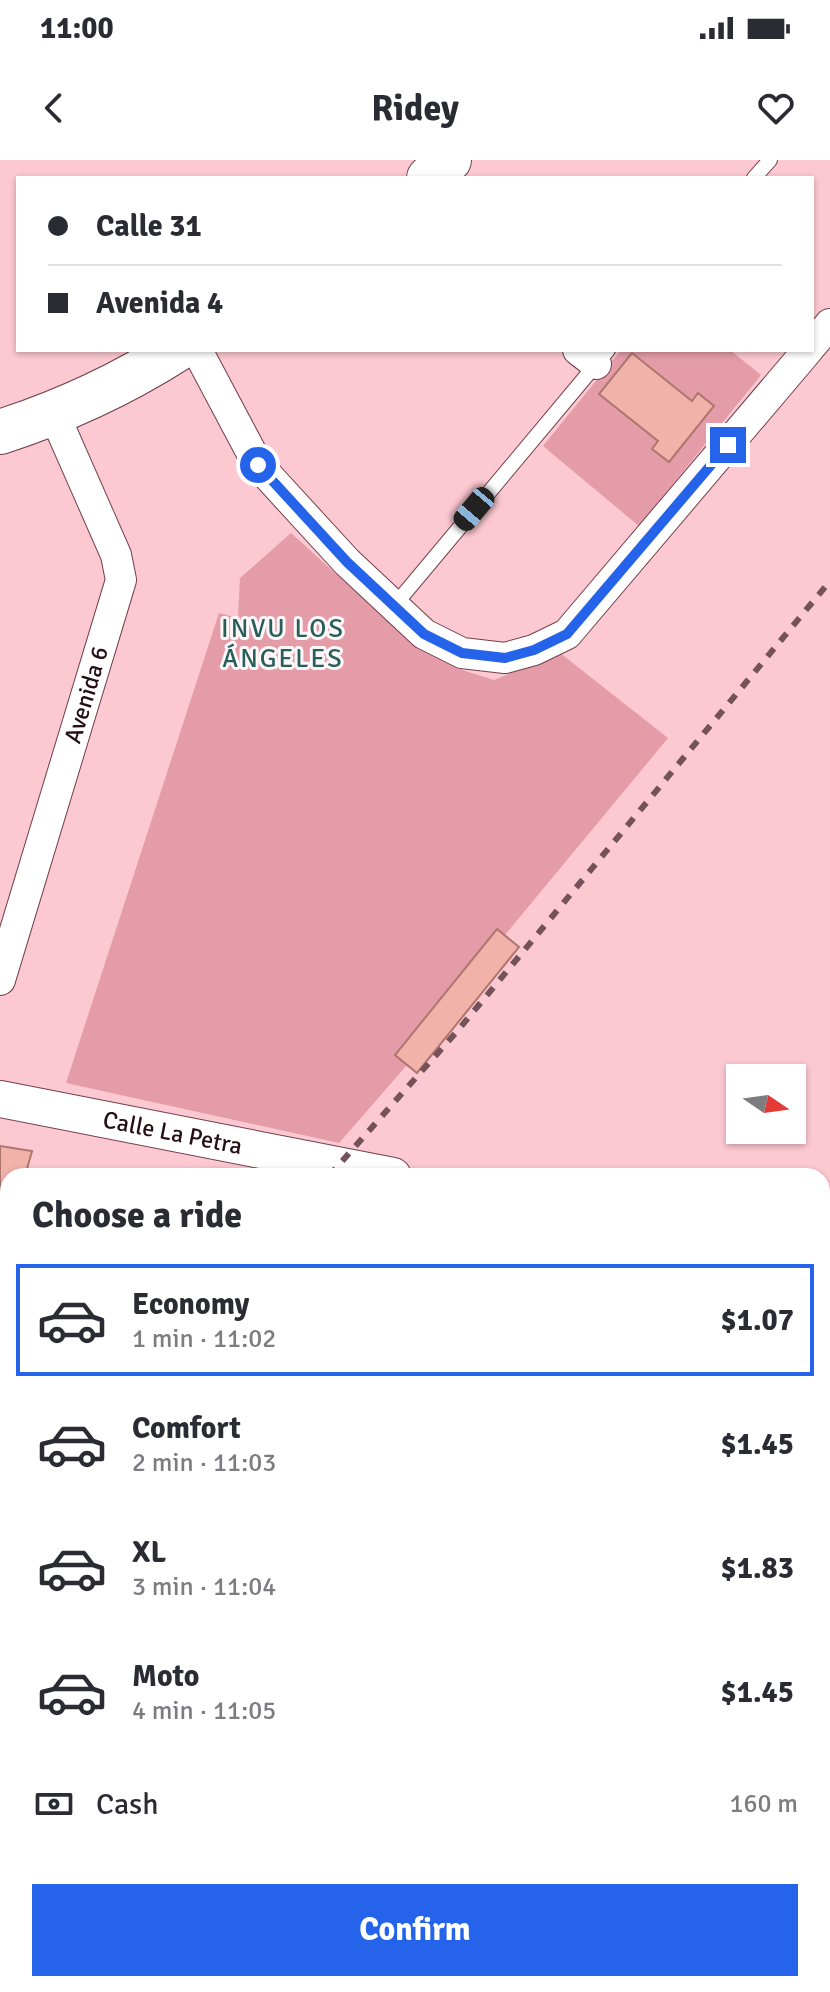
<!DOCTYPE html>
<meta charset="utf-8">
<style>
:root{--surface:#fff;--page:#f2f2f3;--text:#2b2b33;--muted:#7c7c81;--line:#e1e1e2;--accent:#2563eb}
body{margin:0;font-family:Signika,sans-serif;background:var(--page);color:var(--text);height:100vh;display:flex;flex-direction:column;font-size:30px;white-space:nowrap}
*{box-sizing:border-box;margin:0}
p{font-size:26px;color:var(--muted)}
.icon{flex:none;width:44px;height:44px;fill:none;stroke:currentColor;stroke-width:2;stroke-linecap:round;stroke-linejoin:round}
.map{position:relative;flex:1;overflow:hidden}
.sheet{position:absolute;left:0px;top:1008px;width:830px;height:824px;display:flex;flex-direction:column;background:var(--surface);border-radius:24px 24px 0 0;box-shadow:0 2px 6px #0004}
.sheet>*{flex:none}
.top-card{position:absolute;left:16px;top:16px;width:798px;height:176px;border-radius:0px;box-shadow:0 2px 6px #0004;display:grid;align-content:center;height:176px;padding:0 32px;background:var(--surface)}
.needle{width:52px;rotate:103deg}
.buttons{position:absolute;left:726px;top:904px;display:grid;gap:16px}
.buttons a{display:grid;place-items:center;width:80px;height:80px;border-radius:0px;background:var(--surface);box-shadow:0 2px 6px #0004;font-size:40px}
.end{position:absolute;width:36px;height:36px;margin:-18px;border:10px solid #2563eb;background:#fff;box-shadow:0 0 0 4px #fff}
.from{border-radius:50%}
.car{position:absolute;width:24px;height:48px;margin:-24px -12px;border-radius:10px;box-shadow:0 0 6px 2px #0007;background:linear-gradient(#222 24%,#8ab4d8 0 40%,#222 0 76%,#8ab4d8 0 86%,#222 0)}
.top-card b{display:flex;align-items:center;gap:28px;height:76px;font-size:30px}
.top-card b+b{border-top:2px solid var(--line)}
.top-card i{width:20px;height:20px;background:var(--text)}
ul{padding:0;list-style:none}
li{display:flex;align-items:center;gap:24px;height:112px;margin:0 16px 12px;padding:0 16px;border:4px solid transparent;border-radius:0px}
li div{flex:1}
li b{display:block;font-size:30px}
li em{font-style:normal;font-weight:700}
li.on{border-color:var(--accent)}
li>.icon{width:72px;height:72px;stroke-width:1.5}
h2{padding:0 32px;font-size:36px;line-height:96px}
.pay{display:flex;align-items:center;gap:20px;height:88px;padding:0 32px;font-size:30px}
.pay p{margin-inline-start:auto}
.action{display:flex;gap:16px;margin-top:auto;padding:16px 32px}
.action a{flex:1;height:92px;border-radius:0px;background:var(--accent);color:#fff;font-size:32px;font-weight:700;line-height:92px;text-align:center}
.status{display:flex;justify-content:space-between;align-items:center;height:56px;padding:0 40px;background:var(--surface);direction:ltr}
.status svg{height:22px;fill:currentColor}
header{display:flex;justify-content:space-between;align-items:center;height:104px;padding:0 32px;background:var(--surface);font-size:36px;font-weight:700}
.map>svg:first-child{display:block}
.green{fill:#e49ca9}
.building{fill:#f1b2aa;stroke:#af766e;stroke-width:2}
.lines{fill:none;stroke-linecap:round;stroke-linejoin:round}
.service-casing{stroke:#733f4a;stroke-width:16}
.minor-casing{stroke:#733f4a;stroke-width:32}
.tertiary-casing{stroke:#733f4a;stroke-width:38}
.primary-casing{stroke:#733f4a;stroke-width:46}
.service{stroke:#fff;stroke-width:14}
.minor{stroke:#fff;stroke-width:30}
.tertiary{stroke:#fff;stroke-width:36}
.primary{stroke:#fff;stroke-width:44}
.rail{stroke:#735259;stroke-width:6;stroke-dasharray:10 10;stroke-linecap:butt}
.route{stroke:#2563eb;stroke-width:10}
.labels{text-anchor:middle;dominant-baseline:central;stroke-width:6;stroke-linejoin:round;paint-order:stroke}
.street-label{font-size:24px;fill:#250f14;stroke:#fef7f8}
.neighbourhood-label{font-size:26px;letter-spacing:2px;fill:#265f5a;stroke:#fef7f8}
</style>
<div class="status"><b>11:00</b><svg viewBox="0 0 49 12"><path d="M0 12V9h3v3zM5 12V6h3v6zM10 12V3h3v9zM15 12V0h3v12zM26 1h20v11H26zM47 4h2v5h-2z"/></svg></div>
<header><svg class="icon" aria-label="back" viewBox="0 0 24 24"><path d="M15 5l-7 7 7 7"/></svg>Ridey<svg class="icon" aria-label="heart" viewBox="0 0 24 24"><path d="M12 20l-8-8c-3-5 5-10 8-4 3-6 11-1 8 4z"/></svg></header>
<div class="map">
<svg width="830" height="1832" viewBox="0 0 830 1832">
<rect width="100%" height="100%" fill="#fcc8d1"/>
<g class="green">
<polygon points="621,190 730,190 761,215 639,366 543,286"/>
<polygon points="291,373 419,489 462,510 494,520 560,493 668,578 505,775 497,770 395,895 407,905 339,983 66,923 219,453 238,458 240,418"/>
</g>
<g class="building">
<polygon points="632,193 692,241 698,233 714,246 669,302 652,289 658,281 599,234"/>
<polygon points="497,769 519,787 417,913 395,895"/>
<polygon points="0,986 32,991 25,1016 8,1016 8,1068 0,1066"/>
</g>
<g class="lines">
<g class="service-casing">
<g id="service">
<polyline points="754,18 770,0"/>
<polyline points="394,446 608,190"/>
<polyline points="0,1194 8,1195"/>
</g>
</g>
<g class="minor-casing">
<g id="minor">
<polyline points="812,185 830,164"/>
<polyline points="197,190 258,305 347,402 424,474 462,493 505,498 534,490 567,474 808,190"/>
<polyline points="578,190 596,204"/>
<path id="s1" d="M 0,820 L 121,420 L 116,395 L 54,254"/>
<polyline points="0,1326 8,1327"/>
<polyline points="822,1341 830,1343"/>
<polyline points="822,1490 830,1474"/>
<polyline points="822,1697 830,1699"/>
<polyline points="0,1774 8,1764"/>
<polyline points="608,1824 620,1832"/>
<polyline points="305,1832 310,1824"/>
<polyline points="702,1832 704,1824"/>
</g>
</g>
<g class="tertiary-casing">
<g id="tertiary">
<path id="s2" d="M 0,939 L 393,1016"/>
<polyline points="822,1100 830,1103"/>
</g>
</g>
<g class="primary-casing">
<g id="primary">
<polyline points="429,18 449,0"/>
<path d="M 0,272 C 62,252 121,225 176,190"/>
</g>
</g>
<use href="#service" class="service"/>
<use href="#minor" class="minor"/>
<use href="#tertiary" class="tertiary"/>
<use href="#primary" class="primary"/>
<g class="rail">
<polyline points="329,1016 459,869 830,421"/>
<polyline points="0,1414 8,1404"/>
</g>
</g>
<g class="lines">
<polyline class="route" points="258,305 347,402 424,474 462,493 505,498 534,490 567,474 728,285"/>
</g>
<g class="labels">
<g class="street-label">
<text stroke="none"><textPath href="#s1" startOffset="298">Avenida 6</textPath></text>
<text stroke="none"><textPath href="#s2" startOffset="176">Calle La Petra</textPath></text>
</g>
<g class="neighbourhood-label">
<text x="283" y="469">INVU LOS<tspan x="283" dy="30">ÁNGELES</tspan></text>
</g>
</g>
</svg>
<div class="buttons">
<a><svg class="needle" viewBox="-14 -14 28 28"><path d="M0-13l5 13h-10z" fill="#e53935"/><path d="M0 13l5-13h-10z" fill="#7c7c81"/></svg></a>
</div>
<i class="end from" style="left:258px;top:305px"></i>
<i class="end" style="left:728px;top:285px"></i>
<i class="car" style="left:474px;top:349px;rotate:220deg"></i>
<div class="top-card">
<b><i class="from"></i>Calle 31</b>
<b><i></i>Avenida 4</b>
</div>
<section class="sheet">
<h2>Choose a ride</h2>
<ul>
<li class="on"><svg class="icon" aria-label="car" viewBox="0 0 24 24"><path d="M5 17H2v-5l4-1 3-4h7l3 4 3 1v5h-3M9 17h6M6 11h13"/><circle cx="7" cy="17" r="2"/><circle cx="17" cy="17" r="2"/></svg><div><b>Economy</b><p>1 min · 11:02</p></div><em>$1.07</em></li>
<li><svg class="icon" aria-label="car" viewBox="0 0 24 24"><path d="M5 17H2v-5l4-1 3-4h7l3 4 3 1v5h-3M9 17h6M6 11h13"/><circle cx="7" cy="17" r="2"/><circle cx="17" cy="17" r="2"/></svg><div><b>Comfort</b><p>2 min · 11:03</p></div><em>$1.45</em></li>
<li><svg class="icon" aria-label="car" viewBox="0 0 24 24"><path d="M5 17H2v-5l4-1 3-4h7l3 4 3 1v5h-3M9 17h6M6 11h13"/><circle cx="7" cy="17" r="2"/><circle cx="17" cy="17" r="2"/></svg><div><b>XL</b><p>3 min · 11:04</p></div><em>$1.83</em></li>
<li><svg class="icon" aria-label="car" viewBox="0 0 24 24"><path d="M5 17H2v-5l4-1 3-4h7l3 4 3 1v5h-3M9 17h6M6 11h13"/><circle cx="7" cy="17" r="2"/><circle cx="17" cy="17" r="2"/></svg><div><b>Moto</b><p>4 min · 11:05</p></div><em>$1.45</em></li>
</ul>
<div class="pay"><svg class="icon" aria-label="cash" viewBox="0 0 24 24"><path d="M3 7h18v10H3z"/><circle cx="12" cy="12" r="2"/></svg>Cash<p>160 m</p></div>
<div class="action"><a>Confirm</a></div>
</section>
</div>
